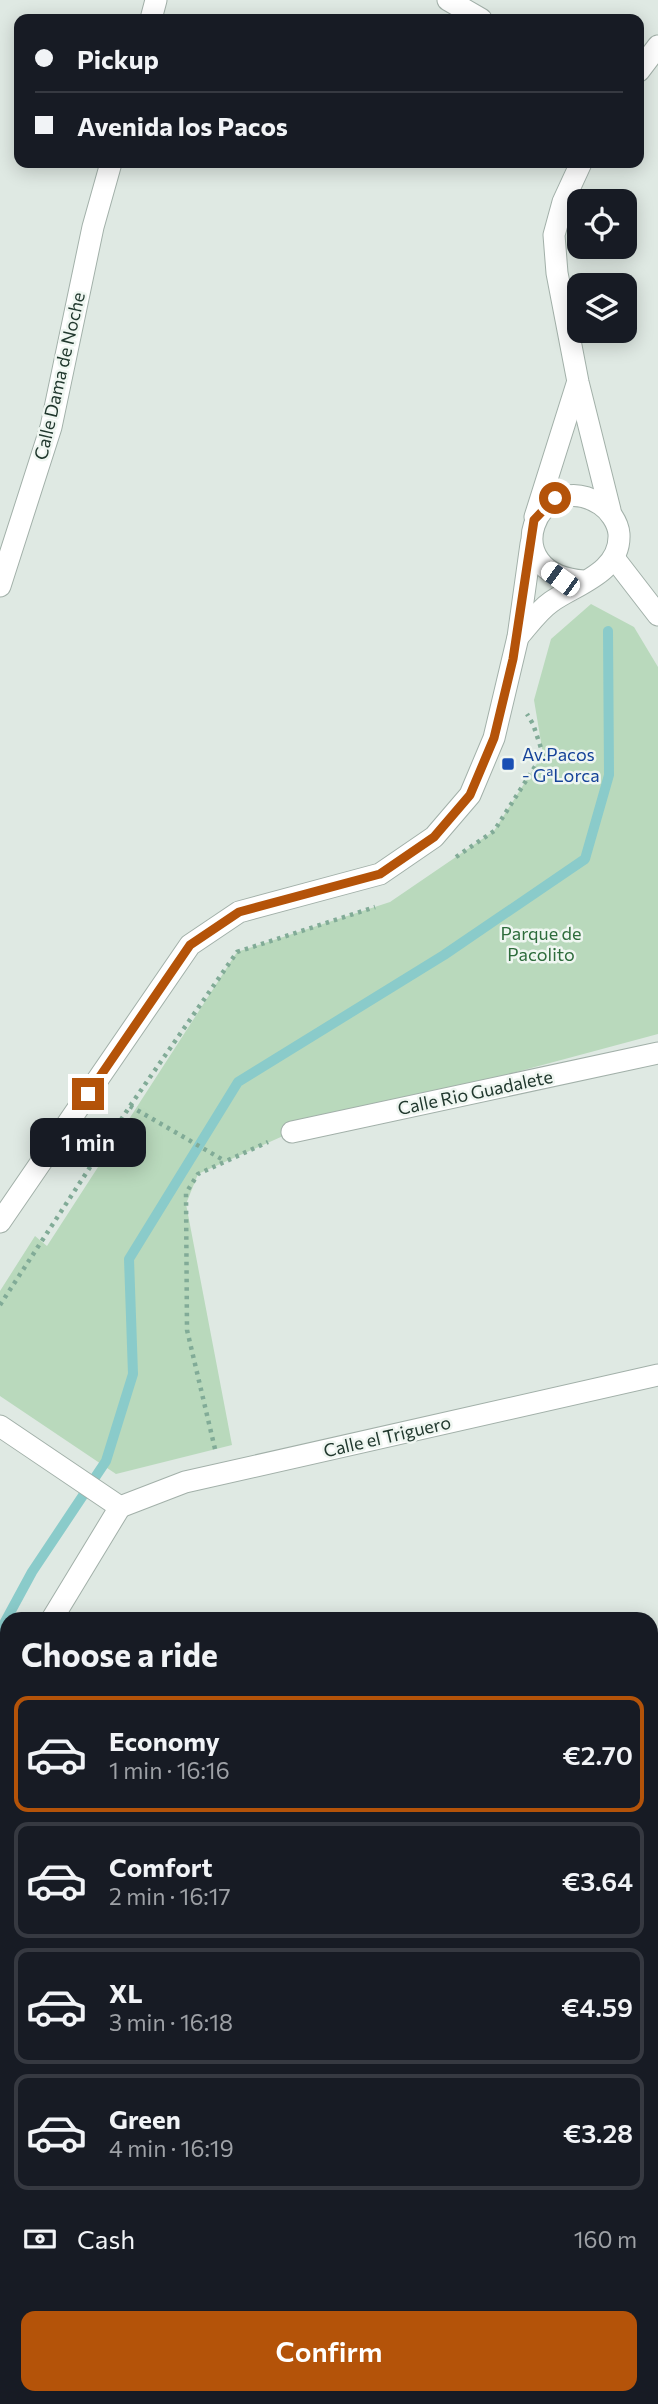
<!DOCTYPE html>
<meta charset="utf-8">
<style>
:root{--surface:#171b24;--page:#20242c;--text:#f1f3f6;--muted:#9ea1a6;--line:#363941;--accent:#b45309}
body{margin:0;font-family:Commissioner,sans-serif;background:var(--page);color:var(--text);height:100vh;display:flex;flex-direction:column;font-size:26px;white-space:nowrap}
*{box-sizing:border-box;margin:0}
p{font-size:23px;color:var(--muted)}
.icon{flex:none;width:38px;height:38px;fill:none;stroke:currentColor;stroke-width:2;stroke-linecap:round;stroke-linejoin:round}
.map{position:relative;flex:1;overflow:hidden}
.sheet{position:absolute;left:0px;top:1612px;width:658px;height:793px;display:flex;flex-direction:column;background:var(--surface);border-radius:21px 21px 0 0;box-shadow:0 4px 18px #0003}
.sheet>*{flex:none}
.hud{position:absolute;left:14px;top:14px;width:630px;height:154px;border-radius:14px;box-shadow:0 4px 18px #0003;display:grid;align-content:center;height:154px;padding:0 21px;background:var(--surface)}
.buttons{position:absolute;left:567px;top:189px;display:grid;gap:14px}
.buttons a{display:grid;place-items:center;width:70px;height:70px;border-radius:14px;background:var(--surface);box-shadow:0 4px 18px #0003;font-size:35px}
.end{position:absolute;width:32px;height:32px;margin:-16px;border:9px solid #b45309;background:#fff;box-shadow:0 0 0 4px #fff}
.from{border-radius:50%}
.bubble{position:absolute;height:49px;border-radius:14px;background:var(--surface);box-shadow:0 4px 18px #0003;font-size:23px;font-weight:600;line-height:49px;text-align:center}
.car{position:absolute;width:21px;height:42px;margin:-21px -10px;border-radius:9px;box-shadow:0 0 5px 2px #0007;background:linear-gradient(#fff 24%,#345 0 40%,#fff 0 76%,#345 0 86%,#fff 0)}
.hud b{display:flex;align-items:center;gap:24px;height:66px;font-size:26px}
.hud b+b{border-top:2px solid var(--line)}
.hud i{width:18px;height:18px;background:var(--text)}
ul{padding:0;list-style:none}
li{display:flex;align-items:center;gap:21px;height:116px;margin:0 14px 10px;padding:0 7px;border:4px solid var(--line);border-radius:14px}
li div{flex:1}
li b{display:block;font-size:26px}
li em{font-style:normal;font-weight:600}
li.selected{border-color:var(--accent)}
li>.icon{width:63px;height:63px;stroke-width:1.5}
h2{padding:0 21px;font-size:32px;line-height:84px}
.pay{display:flex;align-items:center;gap:18px;height:77px;padding:0 21px;font-size:26px}
.pay p{margin-inline-start:auto}
.primary-button{display:flex;gap:14px;margin-top:auto;padding:14px 21px}
.primary-button a{flex:1;height:80px;border-radius:14px;background:var(--accent);color:#fff;font-size:28px;font-weight:600;line-height:80px;text-align:center}
.map>svg:first-child{display:block}
.green{fill:#b9d9bc}
.lines{fill:none;stroke-linecap:round;stroke-linejoin:round}
.stream{stroke:#8acbca;stroke-width:10}
.building{fill:#b8c6be;stroke:#b2c2b9;stroke-width:2}
.street-casing{stroke:#a2b0a9;stroke-width:23}
.path{stroke:#81ab97;stroke-width:4.5;stroke-dasharray:3.5 5;stroke-linecap:butt}
.street{stroke:#fff;stroke-width:21}
.route{stroke:#b45309;stroke-width:9}
.transit-dot{fill:#1a4fb4;stroke:#eff6f1;stroke-width:2.5}
.labels{text-anchor:middle;dominant-baseline:central;stroke-width:5;stroke-linejoin:round;paint-order:stroke}
.street-label{font-size:18px;fill:#21382e;stroke:#eff6f1}
.transit-label{font-size:18px;fill:#164399;stroke:#eff6f1;text-anchor:start}
.park-label{font-size:18px;fill:#2e6c3c;stroke:#eff6f1}
</style>
<div class="map">
<svg width="658" height="2404" viewBox="0 0 658 2404">
<rect width="100%" height="100%" fill="#dfe9e3"/>
<polygon class="green" points="591,604 634,627 658,667 658,1034 292,1132 198,1174 186,1204 232,1445 116,1474 0,1396 0,1291 35,1236 47,1246 237,952 390,902 494,831 543,754 534,700 551,639"/>
<g class="lines">
<polyline class="stream" points="0,1631 32,1572 106,1461 133,1374 129,1259 238,1082 444,955 585,859 609,775 608,631"/>
</g>
<polygon class="building" points="651,2209 658,2235 658,2404 605,2404 603,2398 651,2398"/>
<g class="lines">
<g class="street-casing">
<g id="street">
<polyline points="448,0 481,19"/>
<polyline points="151,19 156,0"/>
<polyline points="639,71 658,46"/>
<polyline points="581,163 563,202 554,235 557,273 578,382 610,510"/>
<polyline points="535,517 577,384"/>
<polyline points="614,558 658,615"/>
<polyline points="0,586 51,427 93,227 111,163"/>
<path d="M 518,637 C 528,626 538,611 551,602 C 576,584 621,573 619,534 C 618,522 609,510 600,504 C 538,465 492,574 584,581"/>
<polyline points="292,1132 658,1053"/>
<polyline points="0,1222 190,945 239,912 380,874 434,837 470,795 494,738 518,637 531,544"/>
<polyline points="0,1426 120,1507"/>
<polyline points="120,1507 185,1482 658,1375"/>
<polyline points="52,1619 120,1507"/>
<polyline points="651,1682 658,1680"/>
<polyline points="0,1914 7,1908"/>
<polyline points="651,1916 658,1909"/>
<polyline points="651,2078 658,2100"/>
<polyline points="0,2143 7,2141"/>
<polyline points="0,2259 7,2256"/>
<polyline points="80,2398 83,2404"/>
<polyline points="253,2398 255,2404"/>
<polyline points="369,2398 371,2404"/>
<polyline points="505,2398 506,2404"/>
</g>
</g>
<g class="path">
<polyline points="456,857 494,831 543,754 533,724 527,714"/>
<polyline points="130,1106 225,1161"/>
<polyline points="0,1305 130,1106 237,952 375,907"/>
<polyline points="215,1449 187,1330 186,1193 198,1174 268,1142"/>
<polyline points="0,1734 7,1729"/>
</g>
<use href="#street" class="street"/>
</g>
<g class="lines">
<polyline class="route" points="88,1094 190,945 239,912 380,874 434,837 470,795 494,738 513,659 534,520 555,498"/>
</g>
<rect class="transit-dot" x="501" y="757" width="14" height="14" rx="3.5"/>
<g class="labels">
<g class="street-label">
<text transform="translate(59 376) rotate(-77)">Calle Dama de Noche</text>
<text transform="translate(475 1092) rotate(-12)">Calle Rio Guadalete</text>
<text transform="translate(387 1436) rotate(-13)">Calle el Triguero</text>
</g>
<g class="transit-label">
<text x="522" y="754">Av.Pacos<tspan x="522" dy="21">- GªLorca</tspan></text>
</g>
<g class="park-label">
<text x="541" y="933">Parque de<tspan x="541" dy="21">Pacolito</tspan></text>
</g>
</g>
</svg>
<div class="buttons">
<a><svg class="icon" aria-label="locate" viewBox="0 0 24 24"><circle cx="12" cy="12" r="6"/><path d="M12 2v4M12 18v4M2 12h4M18 12h4"/></svg></a>
<a><svg class="icon" aria-label="layers" viewBox="0 0 24 24"><path d="M12 4l9 5-9 5-9-5zM3 14l9 5 9-5"/></svg></a>
</div>
<i class="end from" style="left:555px;top:498px"></i>
<i class="end" style="left:88px;top:1094px"></i>
<div class="bubble" style="left:30px;top:1118px;width:116px">1 min</div>
<i class="car" style="left:560px;top:579px;rotate:306deg"></i>
<div class="hud">
<b><i class="from"></i>Pickup</b>
<b><i></i>Avenida los Pacos</b>
</div>
<section class="sheet">
<h2>Choose a ride</h2>
<ul>
<li class="selected"><svg class="icon" aria-label="car" viewBox="0 0 24 24"><path d="M5 17H2v-5l4-1 3-4h7l3 4 3 1v5h-3M9 17h6M6 11h13"/><circle cx="7" cy="17" r="2"/><circle cx="17" cy="17" r="2"/></svg><div><b>Economy</b><p>1 min · 16:16</p></div><em>€2.70</em></li>
<li><svg class="icon" aria-label="car" viewBox="0 0 24 24"><path d="M5 17H2v-5l4-1 3-4h7l3 4 3 1v5h-3M9 17h6M6 11h13"/><circle cx="7" cy="17" r="2"/><circle cx="17" cy="17" r="2"/></svg><div><b>Comfort</b><p>2 min · 16:17</p></div><em>€3.64</em></li>
<li><svg class="icon" aria-label="car" viewBox="0 0 24 24"><path d="M5 17H2v-5l4-1 3-4h7l3 4 3 1v5h-3M9 17h6M6 11h13"/><circle cx="7" cy="17" r="2"/><circle cx="17" cy="17" r="2"/></svg><div><b>XL</b><p>3 min · 16:18</p></div><em>€4.59</em></li>
<li><svg class="icon" aria-label="car" viewBox="0 0 24 24"><path d="M5 17H2v-5l4-1 3-4h7l3 4 3 1v5h-3M9 17h6M6 11h13"/><circle cx="7" cy="17" r="2"/><circle cx="17" cy="17" r="2"/></svg><div><b>Green</b><p>4 min · 16:19</p></div><em>€3.28</em></li>
</ul>
<div class="pay"><svg class="icon" aria-label="cash" viewBox="0 0 24 24"><path d="M3 7h18v10H3z"/><circle cx="12" cy="12" r="2"/></svg>Cash<p>160 m</p></div>
<div class="primary-button"><a>Confirm</a></div>
</section>
</div>
